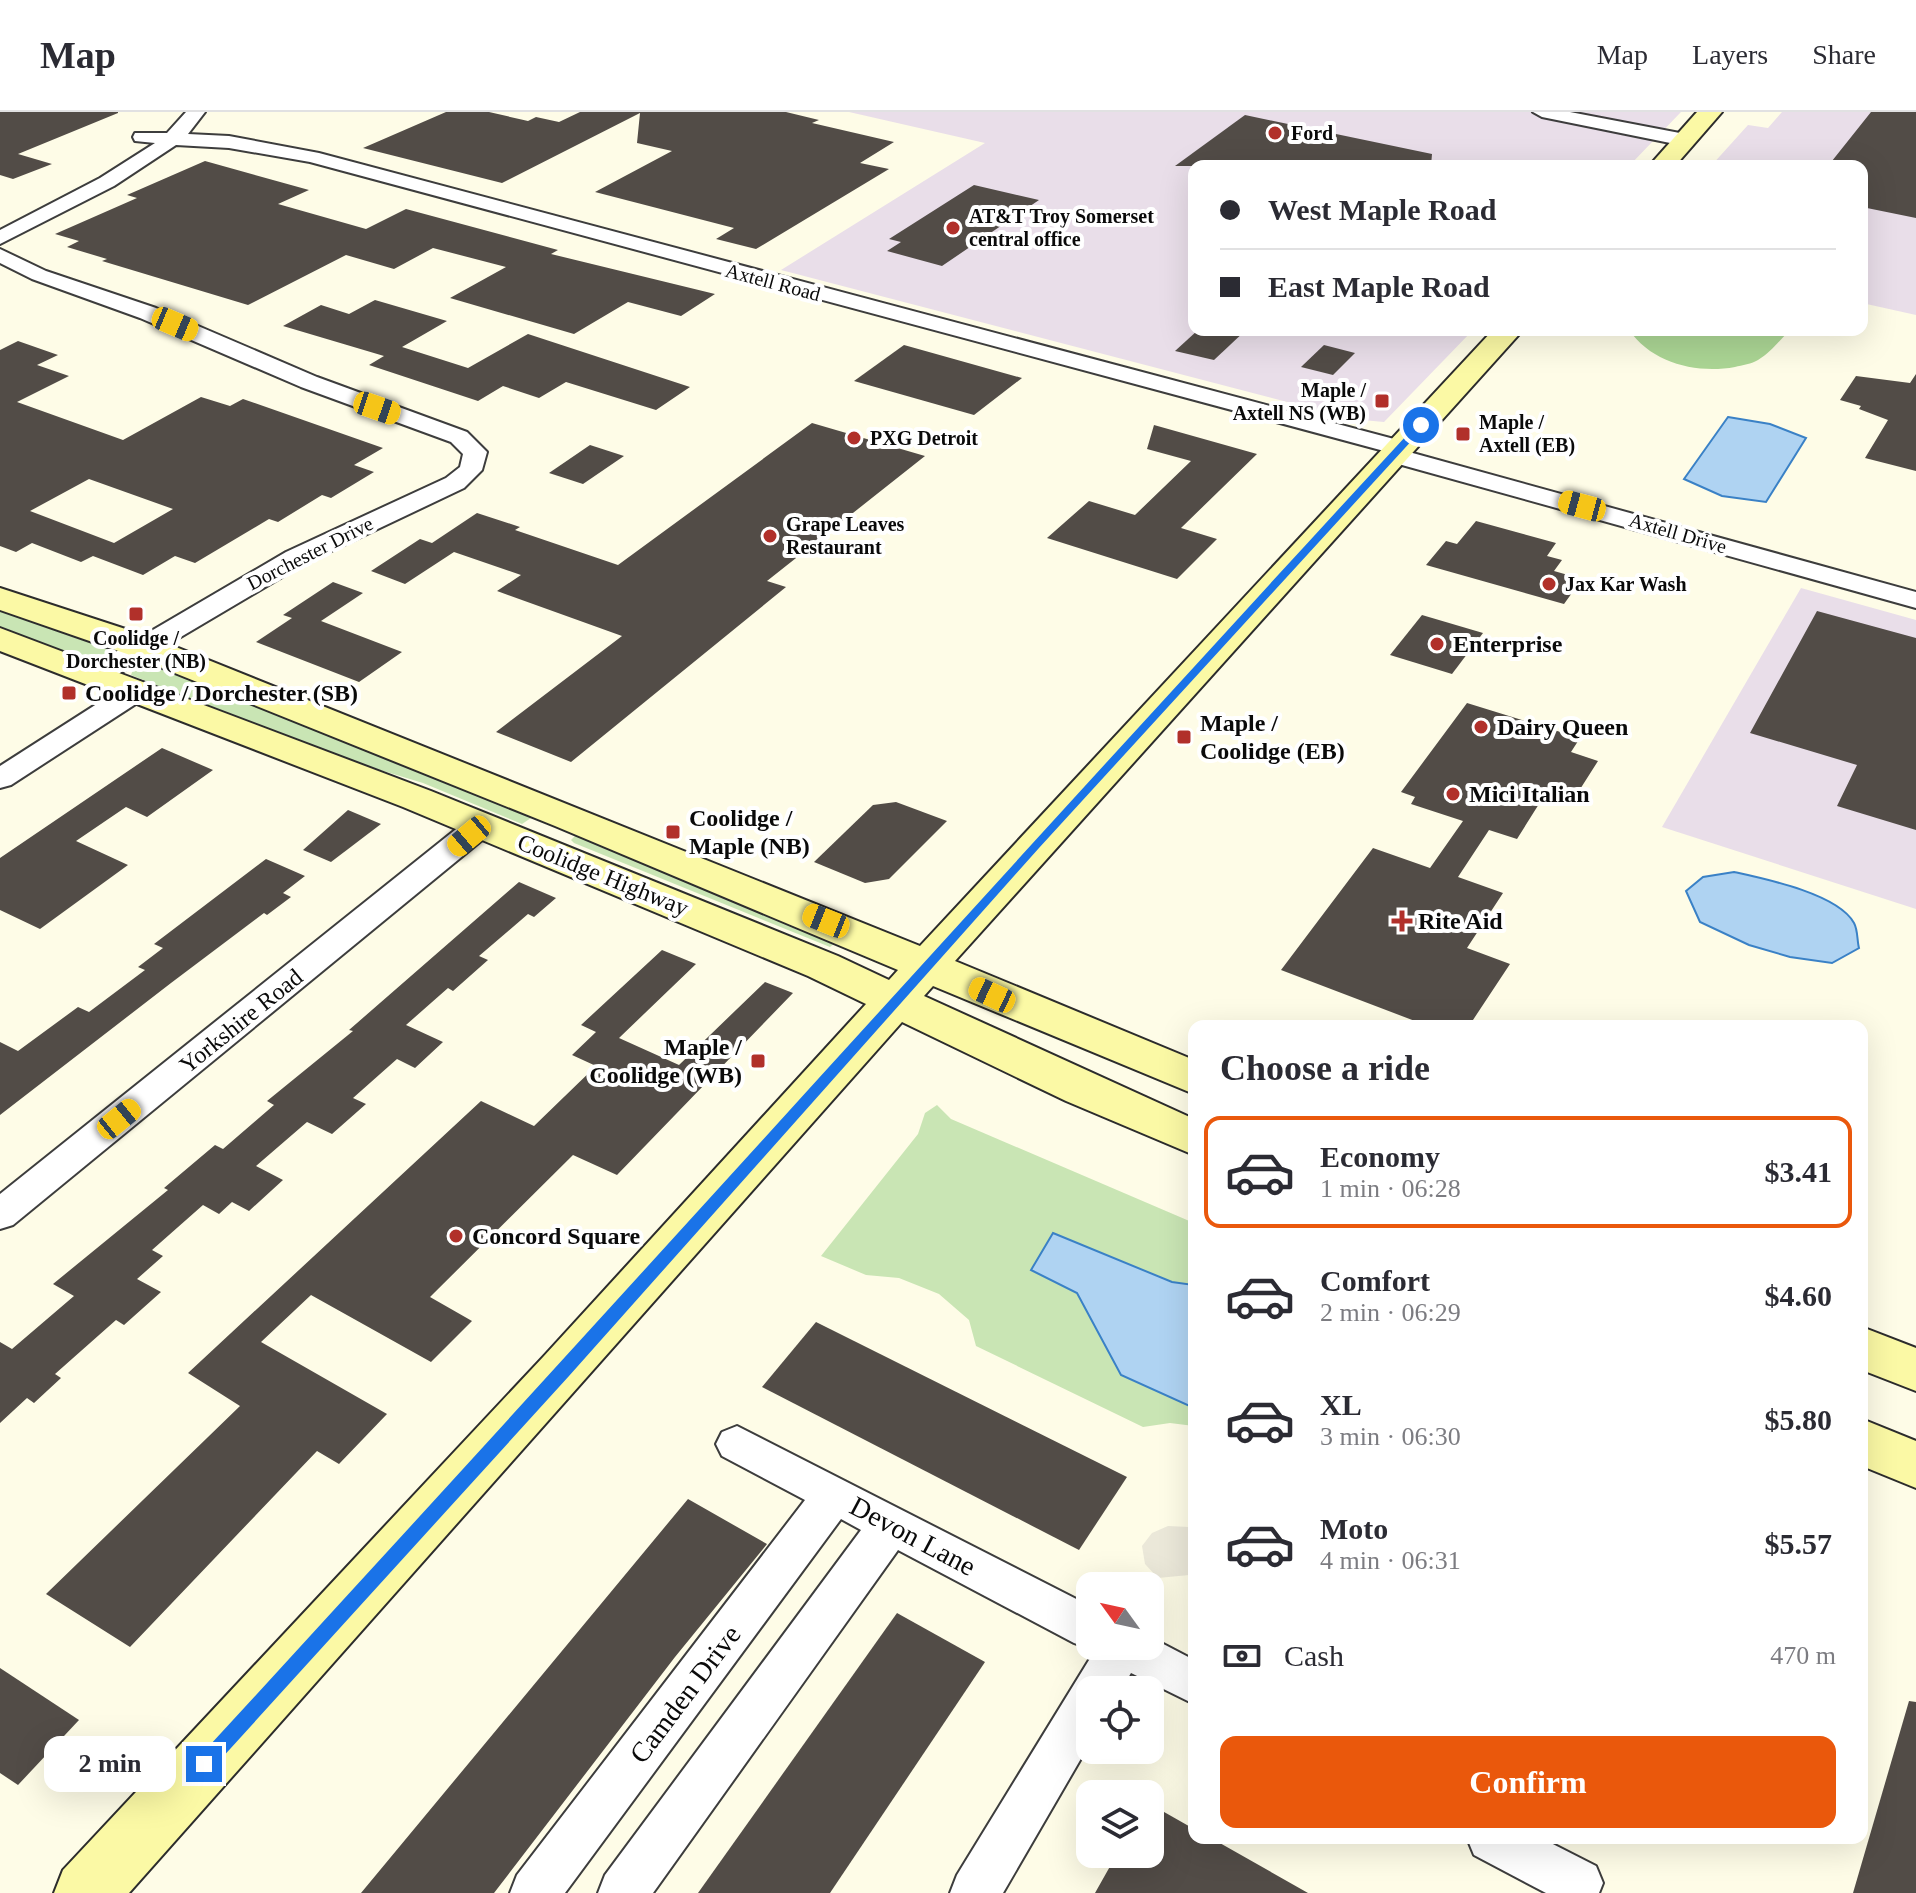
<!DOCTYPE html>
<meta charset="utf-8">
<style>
:root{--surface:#fff;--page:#f7f7f7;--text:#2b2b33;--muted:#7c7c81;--line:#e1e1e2;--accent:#ea580c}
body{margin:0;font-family:"Times New Roman",serif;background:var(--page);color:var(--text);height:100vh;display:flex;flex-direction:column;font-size:30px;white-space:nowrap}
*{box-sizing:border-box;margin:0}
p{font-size:26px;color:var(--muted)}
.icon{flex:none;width:44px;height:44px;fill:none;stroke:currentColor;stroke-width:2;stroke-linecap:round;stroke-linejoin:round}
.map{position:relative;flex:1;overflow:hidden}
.side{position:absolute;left:1188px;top:908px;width:680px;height:824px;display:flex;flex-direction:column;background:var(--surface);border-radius:16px;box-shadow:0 8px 32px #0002}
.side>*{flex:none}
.banner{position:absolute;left:1188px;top:48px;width:680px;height:176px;border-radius:16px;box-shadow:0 8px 32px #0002;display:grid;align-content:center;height:176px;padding:0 32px;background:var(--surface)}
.needle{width:52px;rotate:303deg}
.buttons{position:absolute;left:1076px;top:1460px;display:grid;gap:16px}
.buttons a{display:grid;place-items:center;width:88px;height:88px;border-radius:16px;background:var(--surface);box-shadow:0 8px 32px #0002;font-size:40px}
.end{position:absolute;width:36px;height:36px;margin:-18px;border:10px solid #1a73e8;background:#fff;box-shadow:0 0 0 4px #fff}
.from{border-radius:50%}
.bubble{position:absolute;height:56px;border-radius:16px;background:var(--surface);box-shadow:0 8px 32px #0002;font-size:26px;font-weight:700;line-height:56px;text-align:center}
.car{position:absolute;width:24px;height:48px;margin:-24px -12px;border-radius:10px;box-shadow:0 0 6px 2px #0007;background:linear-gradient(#f5c518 24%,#345 0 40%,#f5c518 0 76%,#345 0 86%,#f5c518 0)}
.banner b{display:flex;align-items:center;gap:28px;height:76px;font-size:30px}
.banner b+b{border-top:2px solid var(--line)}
.banner i{width:20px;height:20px;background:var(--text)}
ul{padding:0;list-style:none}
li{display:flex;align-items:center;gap:24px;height:112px;margin:0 16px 12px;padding:0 16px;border:4px solid transparent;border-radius:16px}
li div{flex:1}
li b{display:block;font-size:30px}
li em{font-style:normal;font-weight:700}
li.selected{border-color:var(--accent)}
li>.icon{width:72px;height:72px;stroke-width:1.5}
h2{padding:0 32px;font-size:36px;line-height:96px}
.pay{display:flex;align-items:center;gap:20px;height:88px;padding:0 32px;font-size:30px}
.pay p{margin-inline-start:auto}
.action{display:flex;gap:16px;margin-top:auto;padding:16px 32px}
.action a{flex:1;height:92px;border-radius:16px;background:var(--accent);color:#fff;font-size:32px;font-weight:700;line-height:92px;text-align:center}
header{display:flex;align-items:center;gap:48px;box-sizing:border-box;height:112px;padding:0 40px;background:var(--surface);border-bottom:2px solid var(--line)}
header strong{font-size:38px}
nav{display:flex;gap:44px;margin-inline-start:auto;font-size:28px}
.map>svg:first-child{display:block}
.industrial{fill:#e9dee9}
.green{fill:#c9e5b4}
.forest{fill:#abd594}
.plaza{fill:#ebe8d9}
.water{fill:#afd3f2;stroke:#3a81c6;stroke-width:2}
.building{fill:#524c47;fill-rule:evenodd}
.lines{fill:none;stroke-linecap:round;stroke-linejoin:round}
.minor-casing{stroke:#3d3d3d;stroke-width:4}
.secondary-casing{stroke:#2c2c2c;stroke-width:4}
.minor{fill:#fff;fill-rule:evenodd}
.secondary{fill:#fbf9a5;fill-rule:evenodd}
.route{fill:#1a73e8}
.poi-dot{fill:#b1302a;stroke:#fff;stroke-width:3}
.labels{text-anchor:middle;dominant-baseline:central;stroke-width:8;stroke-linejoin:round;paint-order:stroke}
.far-poi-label{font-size:20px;font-weight:bold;fill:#0a0a0a;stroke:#fff;text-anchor:start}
.far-street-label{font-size:20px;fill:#0a0a0a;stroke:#fff}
.poi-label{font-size:24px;font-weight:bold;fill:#0a0a0a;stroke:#fff;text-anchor:start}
.street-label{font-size:24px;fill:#0a0a0a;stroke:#fff}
.near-street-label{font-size:28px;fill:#0a0a0a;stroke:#fff}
</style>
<header>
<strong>Map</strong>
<nav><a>Map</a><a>Layers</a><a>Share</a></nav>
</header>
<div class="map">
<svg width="1916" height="1781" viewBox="0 0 1916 1781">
<rect width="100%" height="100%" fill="#fefce7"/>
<g class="industrial">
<polygon points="849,0 1681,0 1629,54 1194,54 1194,218 1473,218 1384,310 1352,307 781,158 985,31"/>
<polygon points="1782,0 1916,0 1916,203 1862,191 1862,54 1711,54 1748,13 1768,16"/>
<polygon points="1801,476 1916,508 1916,797 1662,715"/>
</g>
<g class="green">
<polygon points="0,496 110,535 112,540 104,546 90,548 0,516"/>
<polygon points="152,551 534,704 522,712 423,671 324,641 131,563 134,555"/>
<polygon points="575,724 582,724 836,830 830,835 574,731 571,728"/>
<polygon points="937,993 951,1007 1194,1111 1194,1314 1170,1311 1143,1315 976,1234 969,1208 939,1182 899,1166 866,1163 821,1144 918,1022 925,1001"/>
</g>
<path class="forest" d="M 1629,218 L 1790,218 C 1780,228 1770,241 1758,248 C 1752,252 1742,253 1735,255 C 1696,262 1652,251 1629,218 Z"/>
<polygon class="plaza" points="1168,1414 1189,1415 1194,1422 1194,1459 1189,1463 1158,1466 1145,1452 1142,1434 1152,1421"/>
<g class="water">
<polygon points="1728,305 1770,312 1806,326 1766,390 1722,384 1684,367"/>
<path d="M 1734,760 C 1766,767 1838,782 1854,811 C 1858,818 1857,829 1859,836 L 1832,851 L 1790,845 L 1749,833 L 1700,810 L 1686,779 L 1703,765 Z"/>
<polygon points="1053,1121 1172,1170 1194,1173 1194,1296 1121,1263 1077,1181 1031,1158"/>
</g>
<g class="building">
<polygon points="0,0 118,0 118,1 18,42 52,52 13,67 0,63"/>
<polygon points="446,0 489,0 528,9 536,5 559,10 580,0 786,0 819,8 812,11 894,30 860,51 889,57 756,137 716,127 734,116 595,80 672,39 637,31 640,1 502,71 363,36"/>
<polygon points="1871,0 1916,0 1916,106 1862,95 1862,54 1828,54"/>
<polygon points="1245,3 1432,42 1431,54 1175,54"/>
<polygon points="205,49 309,78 278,92 366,117 406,97 558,138 551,142 715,182 681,204 628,190 574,222 450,186 506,155 433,136 394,157 346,143 248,193 102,149 107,147 67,135 79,129 55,122 137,86 127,83"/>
<polygon points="974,73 1039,88 942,154 887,139 901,130 889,127"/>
<polygon points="375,188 447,209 402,235 468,256 528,222 690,275 656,298 566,270 539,286 503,274 478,289 369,253 384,244 283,214 321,193 349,202"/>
<polygon points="1198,218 1246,218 1214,248 1175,239"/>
<path d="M 18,229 L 58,243 L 37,253 L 69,264 L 17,290 L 123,328 L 201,285 L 230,294 L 243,287 L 383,336 L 354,353 L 374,360 L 331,386 L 322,383 L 278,410 L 269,407 L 195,451 L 175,444 L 143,463 L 93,444 L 81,450 L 32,431 L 16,440 L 0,434 L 0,238 ZM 89,367 L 173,397 L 114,431 L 30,399 Z"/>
<polygon points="904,233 1022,266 974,303 854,269"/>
<polygon points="1324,233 1355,241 1333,263 1301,255"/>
<polygon points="1916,262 1916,359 1865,346 1888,308 1859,297 1861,294 1840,288 1856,264 1910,271"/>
<polygon points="812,311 925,344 767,469 786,475 571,650 496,620 622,524 497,479 521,463 454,440 405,472 371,459 420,427 432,431 477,401 520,415 515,418 618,453"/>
<polygon points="1154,313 1257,342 1181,416 1217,427 1177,467 1047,426 1089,389 1135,403 1191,349 1147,337"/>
<polygon points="590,333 624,344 583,372 549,361"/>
<polygon points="1476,409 1556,431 1547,444 1562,448 1554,459 1582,467 1564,492 1426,453 1446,429 1457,432"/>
<polygon points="333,470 363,481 321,509 402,540 359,570 256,530 292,506 283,503"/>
<polygon points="1817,499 1916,526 1916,718 1837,694 1857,653 1750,621"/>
<polygon points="1422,503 1483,521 1452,562 1390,543"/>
<polygon points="1467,591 1580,626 1571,640 1598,649 1570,693 1544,684 1517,727 1489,718 1458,765 1503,781 1467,836 1510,852 1469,914 1428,914 1281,858 1373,736 1430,756 1463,709 1411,692 1415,685 1401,680"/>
<polygon points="162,636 213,658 147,705 126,695 76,729 128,753 40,817 0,798 0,746"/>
<polygon points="896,690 947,709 889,767 865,771 814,750 873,693"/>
<polygon points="348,698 381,712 331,750 303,738"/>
<polygon points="266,747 305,764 283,781 291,785 267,803 264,801 171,871 0,1003 0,930 18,939 78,895 89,900 145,858 138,855 163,836 154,832"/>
<polygon points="519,770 556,786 534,805 528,802 479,844 488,848 453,879 448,876 406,913 443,930 415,956 397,947 353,986 366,992 332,1022 307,1010 256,1054 283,1068 249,1099 232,1090 219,1102 203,1093 152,1138 163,1144 137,1167 161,1180 124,1213 116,1208 55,1262 61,1266 34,1291 27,1286 0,1311 0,1230 12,1237 74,1184 53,1172 168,1078 164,1076 215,1033 223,1037 274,993 267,989 353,919 349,918"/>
<polygon points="662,838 696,852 619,926 679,953 765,870 793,881 617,1063 573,1043 430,1185 472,1209 431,1250 311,1183 261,1230 387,1302 339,1352 317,1339 130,1535 46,1482 240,1294 188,1261 481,989 534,1014 596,954 572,943 596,920 581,913"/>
<polygon points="816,1210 1127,1365 1079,1438 762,1275"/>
<polygon points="688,1387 767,1432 675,1545 494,1781 361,1781"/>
<polygon points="897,1501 985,1550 830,1781 698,1781"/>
<polygon points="0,1556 79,1608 18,1673 0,1661"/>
<polygon points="1909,1589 1916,1590 1916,1781 1853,1781"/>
<polygon points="1150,1692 1194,1717 1194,1726 1211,1726 1308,1781 1095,1781 1117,1742 1150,1742"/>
</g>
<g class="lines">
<g class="minor-casing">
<g id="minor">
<polygon points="186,0 205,0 188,22 229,24 319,41 1409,331 1412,336 1409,340 1916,480 1916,496 1384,348 1381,343 1384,339 310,50 229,36 176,33 114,74 0,132 0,118 100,66 155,31 135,29 133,25 135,21 167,21"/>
<polygon points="1533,0 1570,0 1685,22 1694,28 1685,34 1542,5"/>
<polygon points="0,137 46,159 156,196 317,265 467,320 487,340 482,358 464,376 304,452 108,568 98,570 88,568 84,562 88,556 286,440 446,366 460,355 463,342 451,330 301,275 140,206 32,167 0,151"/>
<polygon points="138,569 148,572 152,578 148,584 11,673 0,676 0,654 128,572"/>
<polygon points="481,703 492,706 496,713 492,720 13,1113 0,1117 0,1082 470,706"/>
<polygon points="737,1314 1090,1494 1090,1534 1150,1534 1150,1525 1194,1548 1194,1592 1131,1561 1121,1578 1090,1578 1090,1631 1003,1781 950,1781 957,1763 1097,1535 1090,1537 1074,1531 898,1438 653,1781 598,1781 605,1763 861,1418 841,1407 565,1781 510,1781 517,1763 805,1388 722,1344 716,1332 722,1320"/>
<polygon points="1467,1726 1541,1726 1596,1754 1603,1771 1599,1781 1546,1781 1474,1743"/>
</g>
</g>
<g class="secondary-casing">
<g id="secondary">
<polygon points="1697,0 1722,0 1675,54 1649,54"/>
<polygon points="1493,218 1523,218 955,849 1194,948 1194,982 933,874 924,884 1194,1007 1194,1043 1066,989 902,910 129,1781 54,1781 63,1758 544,1244 866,892 808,864 403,695 0,539 0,516 431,679 838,844 889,868 898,858 555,714 130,543 0,498 0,476 156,527 920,834"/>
<polygon points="1862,1215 1916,1236 1916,1279 1862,1258"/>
<polygon points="1862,1307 1916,1329 1916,1376 1862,1354"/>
</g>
</g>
<use href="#minor" class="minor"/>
<use href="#secondary" class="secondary"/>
</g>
<path class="route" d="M 1418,311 L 1426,313 L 1039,736 L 569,1264 L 210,1659 L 204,1661 L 198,1659 L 195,1652 L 198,1646 C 606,1203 1009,754 1418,311 Z"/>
<g class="poi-dot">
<circle cx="1275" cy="21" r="8"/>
<circle cx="953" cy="116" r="8"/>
<rect x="1374" y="281" width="16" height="16" rx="4"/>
<rect x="1455" y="314" width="16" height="16" rx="4"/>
<circle cx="854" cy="326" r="8"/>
<circle cx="770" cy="424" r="8"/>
<circle cx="1549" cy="472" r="8"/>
<rect x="128" y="494" width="16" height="16" rx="4"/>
<circle cx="1437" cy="532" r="8"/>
<rect x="61" y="573" width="16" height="16" rx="4"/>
<circle cx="1481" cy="615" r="8"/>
<rect x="1176" y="617" width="16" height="16" rx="4"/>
<circle cx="1453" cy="682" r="8"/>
<rect x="665" y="712" width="16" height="16" rx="4"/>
<path d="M1398 797h8v8h8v8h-8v8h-8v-8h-8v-8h8z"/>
<rect x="750" y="941" width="16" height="16" rx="4"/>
<circle cx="456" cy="1124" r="8"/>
</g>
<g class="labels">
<g class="far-poi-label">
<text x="1291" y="21">Ford</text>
<text x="969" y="104">AT&amp;T Troy Somerset<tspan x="969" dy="23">central office</tspan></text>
<text x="1366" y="278" text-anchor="end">Maple /<tspan x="1366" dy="23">Axtell NS (WB)</tspan></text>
<text x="1479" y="310">Maple /<tspan x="1479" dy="23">Axtell (EB)</tspan></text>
<text x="870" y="326">PXG Detroit</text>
<text x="786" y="412">Grape Leaves<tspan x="786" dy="23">Restaurant</tspan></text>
<text x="1565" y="472">Jax Kar Wash</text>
<text x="136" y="526" text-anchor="middle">Coolidge /<tspan x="136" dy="23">Dorchester (NB)</tspan></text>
</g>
<g class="far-street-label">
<text transform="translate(773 170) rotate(15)">Axtell Road</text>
<text transform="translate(1678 421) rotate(16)">Axtell Drive</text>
<text transform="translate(310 441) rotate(-27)">Dorchester Drive</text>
</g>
<g class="poi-label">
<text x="1453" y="532">Enterprise</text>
<text x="85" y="581">Coolidge / Dorchester (SB)</text>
<text x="1200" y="611">Maple /<tspan x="1200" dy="28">Coolidge (EB)</tspan></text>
<text x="1497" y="615">Dairy Queen</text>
<text x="1469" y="682">Mici Italian</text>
<text x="689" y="706">Coolidge /<tspan x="689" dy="28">Maple (NB)</tspan></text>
<text x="1418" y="809">Rite Aid</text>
<text x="742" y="935" text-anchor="end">Maple /<tspan x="742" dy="28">Coolidge (WB)</tspan></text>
<text x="472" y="1124">Concord Square</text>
</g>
<g class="street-label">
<text transform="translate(603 763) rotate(22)">Coolidge Highway</text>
<text transform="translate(241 909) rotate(-39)">Yorkshire Road</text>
</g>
<g class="near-street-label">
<text transform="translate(913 1424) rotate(28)">Devon Lane</text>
<text transform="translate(685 1582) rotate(-53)">Camden Drive</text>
</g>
</g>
</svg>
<div class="buttons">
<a><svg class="needle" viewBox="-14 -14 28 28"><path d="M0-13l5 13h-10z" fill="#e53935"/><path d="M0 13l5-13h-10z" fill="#7c7c81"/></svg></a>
<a><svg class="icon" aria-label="locate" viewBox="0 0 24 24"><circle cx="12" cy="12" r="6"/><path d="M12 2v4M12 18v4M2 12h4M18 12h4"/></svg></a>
<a><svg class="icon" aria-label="layers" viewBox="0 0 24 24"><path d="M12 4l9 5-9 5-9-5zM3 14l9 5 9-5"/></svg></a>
</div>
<i class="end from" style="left:1421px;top:313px"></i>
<i class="end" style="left:204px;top:1652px"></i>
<div class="bubble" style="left:44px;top:1624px;width:132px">2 min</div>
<i class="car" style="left:175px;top:212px;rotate:113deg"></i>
<i class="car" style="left:377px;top:296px;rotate:109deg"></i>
<i class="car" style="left:1582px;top:394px;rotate:285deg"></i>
<i class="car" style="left:469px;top:724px;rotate:230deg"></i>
<i class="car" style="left:826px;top:809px;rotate:292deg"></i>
<i class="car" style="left:992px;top:883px;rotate:295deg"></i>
<i class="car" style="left:119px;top:1007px;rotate:51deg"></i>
<div class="banner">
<b><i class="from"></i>West Maple Road</b>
<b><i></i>East Maple Road</b>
</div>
<section class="side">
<h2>Choose a ride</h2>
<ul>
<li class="selected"><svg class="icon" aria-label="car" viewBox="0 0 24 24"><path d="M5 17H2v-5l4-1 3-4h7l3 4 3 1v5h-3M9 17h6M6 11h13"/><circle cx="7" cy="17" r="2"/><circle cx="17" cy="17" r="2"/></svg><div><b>Economy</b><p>1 min · 06:28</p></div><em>$3.41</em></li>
<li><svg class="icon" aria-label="car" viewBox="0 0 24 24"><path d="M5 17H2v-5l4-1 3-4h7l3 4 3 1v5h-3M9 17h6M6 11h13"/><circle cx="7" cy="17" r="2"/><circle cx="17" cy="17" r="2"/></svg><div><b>Comfort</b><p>2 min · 06:29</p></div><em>$4.60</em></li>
<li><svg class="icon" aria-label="car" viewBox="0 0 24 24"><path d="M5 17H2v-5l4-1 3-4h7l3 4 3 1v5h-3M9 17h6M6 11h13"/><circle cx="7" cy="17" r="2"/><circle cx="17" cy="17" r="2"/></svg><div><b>XL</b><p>3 min · 06:30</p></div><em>$5.80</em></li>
<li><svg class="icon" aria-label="car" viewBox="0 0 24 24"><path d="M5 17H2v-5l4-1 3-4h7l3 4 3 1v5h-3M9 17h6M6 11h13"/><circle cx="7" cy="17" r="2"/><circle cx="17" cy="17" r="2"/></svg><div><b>Moto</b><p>4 min · 06:31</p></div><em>$5.57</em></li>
</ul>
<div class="pay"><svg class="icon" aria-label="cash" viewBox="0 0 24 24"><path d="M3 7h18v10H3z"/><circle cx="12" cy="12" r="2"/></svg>Cash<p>470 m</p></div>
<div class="action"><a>Confirm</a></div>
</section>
</div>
